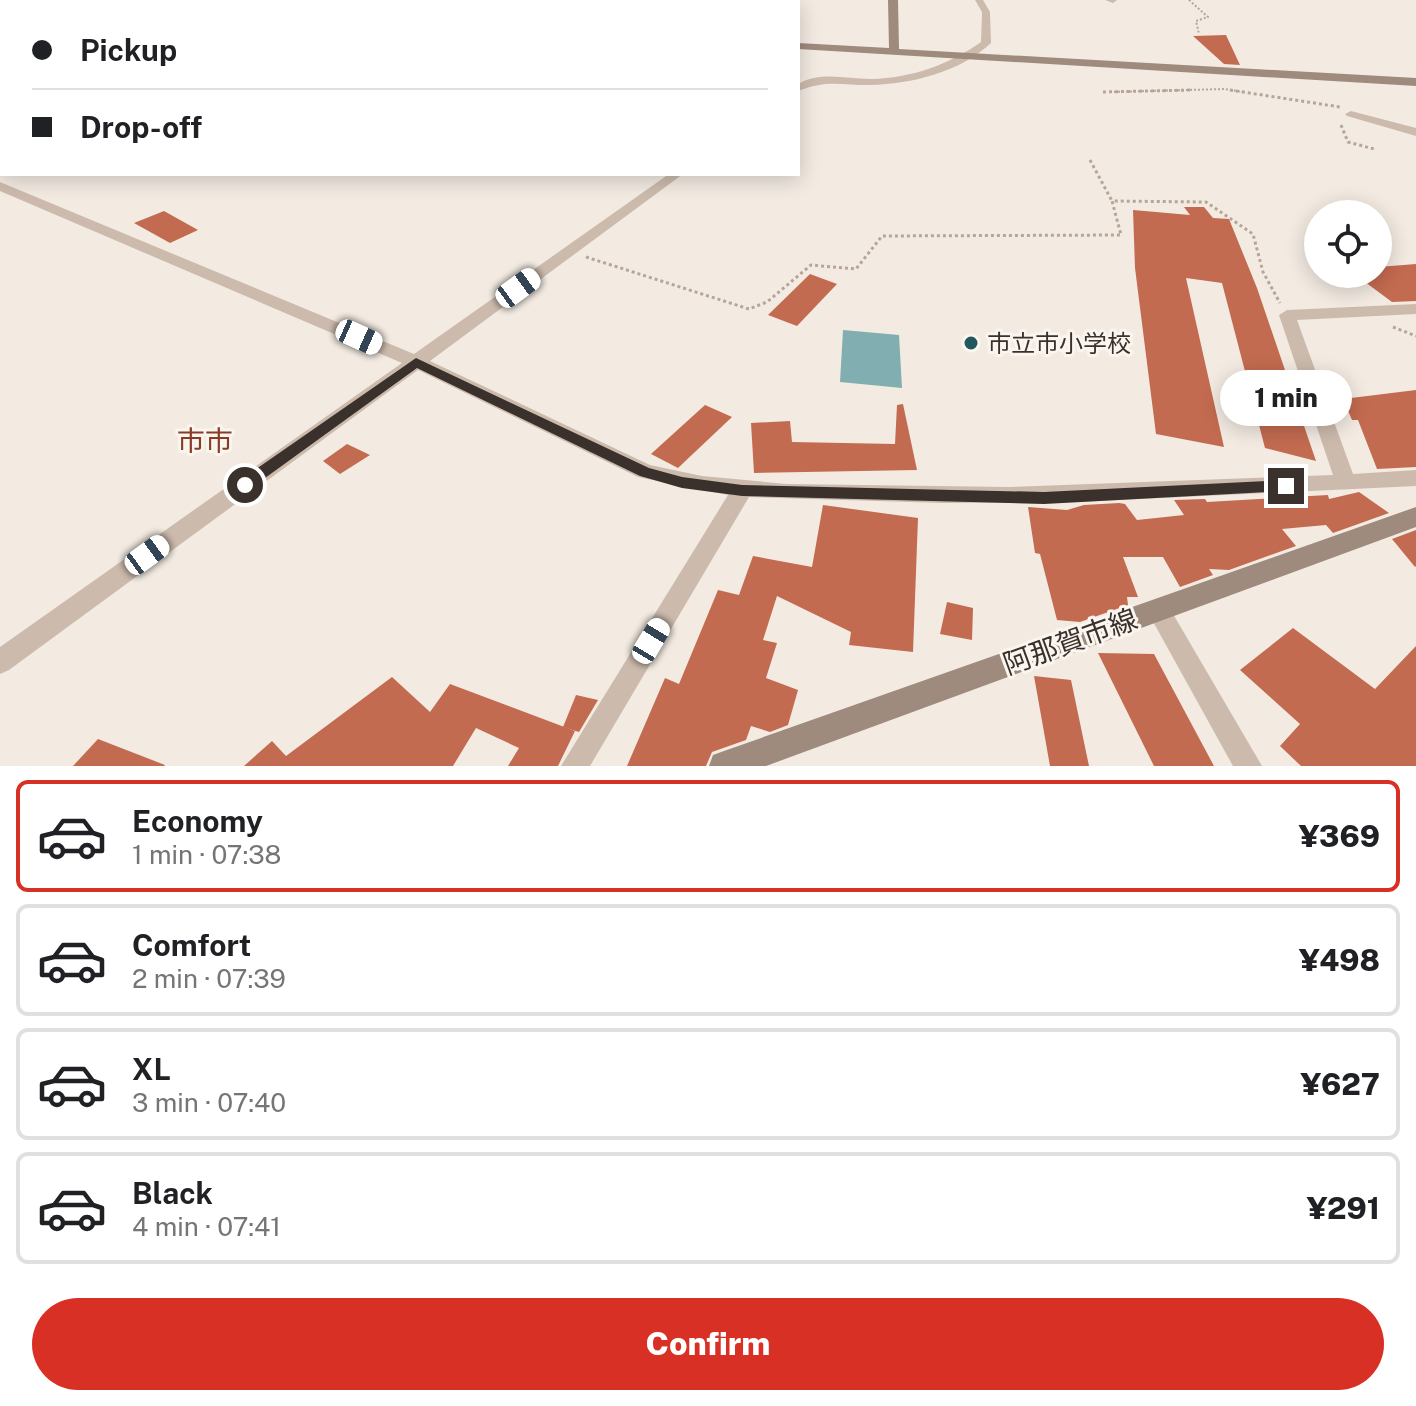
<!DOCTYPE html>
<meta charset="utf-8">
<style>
:root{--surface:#fff;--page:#f2f2f2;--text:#202124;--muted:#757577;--line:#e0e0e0;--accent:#d93025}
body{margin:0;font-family:"Public Sans","Noto Sans JP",sans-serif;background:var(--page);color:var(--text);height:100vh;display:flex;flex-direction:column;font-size:30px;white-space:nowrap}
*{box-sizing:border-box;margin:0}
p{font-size:26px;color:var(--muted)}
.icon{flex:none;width:44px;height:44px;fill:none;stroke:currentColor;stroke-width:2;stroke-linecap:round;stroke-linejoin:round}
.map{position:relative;height:766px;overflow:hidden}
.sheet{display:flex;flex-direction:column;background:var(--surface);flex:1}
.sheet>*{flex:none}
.hud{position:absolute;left:0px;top:0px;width:800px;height:176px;box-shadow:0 4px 20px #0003;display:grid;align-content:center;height:176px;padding:0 32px;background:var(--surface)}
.fabs{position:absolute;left:1304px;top:200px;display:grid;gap:16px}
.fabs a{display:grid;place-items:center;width:88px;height:88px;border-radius:50%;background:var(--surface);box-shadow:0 4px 20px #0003;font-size:40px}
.end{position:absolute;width:36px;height:36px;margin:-18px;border:10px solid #3a302c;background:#fff;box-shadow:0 0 0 4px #fff}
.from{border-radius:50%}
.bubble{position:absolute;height:56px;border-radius:28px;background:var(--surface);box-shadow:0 4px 20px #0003;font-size:26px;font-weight:800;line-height:56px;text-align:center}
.car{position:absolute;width:24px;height:48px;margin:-24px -12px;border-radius:10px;box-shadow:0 0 6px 2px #0007;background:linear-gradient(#fff 24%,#345 0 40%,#fff 0 76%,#345 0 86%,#fff 0)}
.hud b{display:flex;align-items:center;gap:28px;height:76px;font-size:30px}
.hud b+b{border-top:2px solid var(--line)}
.hud i{width:20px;height:20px;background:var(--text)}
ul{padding:14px 0 0;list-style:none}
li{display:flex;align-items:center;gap:24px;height:112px;margin:0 16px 12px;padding:0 16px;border:4px solid var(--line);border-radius:12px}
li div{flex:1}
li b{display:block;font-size:30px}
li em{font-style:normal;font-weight:800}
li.active{border-color:var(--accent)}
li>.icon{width:72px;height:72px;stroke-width:1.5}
.primary-button{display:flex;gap:16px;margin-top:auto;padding:16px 32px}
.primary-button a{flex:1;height:92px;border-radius:48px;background:var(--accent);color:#fff;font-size:32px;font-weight:800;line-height:92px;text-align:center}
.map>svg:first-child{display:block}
.water{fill:#81aeb0}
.building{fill:#c36b50}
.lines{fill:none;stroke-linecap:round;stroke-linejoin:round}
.path-far1{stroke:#b7a597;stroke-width:2;stroke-dasharray:2 2;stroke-linecap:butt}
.path{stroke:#b7a597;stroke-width:3;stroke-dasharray:3 3;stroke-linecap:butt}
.street{fill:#ccbbad;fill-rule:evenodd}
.secondary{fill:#9f8a7e;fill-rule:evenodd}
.route{fill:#3a302c}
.poi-dot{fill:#22585b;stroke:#faf5ee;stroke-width:3}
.labels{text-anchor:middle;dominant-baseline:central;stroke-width:6;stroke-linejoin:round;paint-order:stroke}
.poi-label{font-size:24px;fill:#3a302c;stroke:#faf5ee;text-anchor:start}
.quarter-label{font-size:28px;fill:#873c26;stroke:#faf5ee}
.near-street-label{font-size:28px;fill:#3a302c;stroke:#faf5ee}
</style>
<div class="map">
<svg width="1416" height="766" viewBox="0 0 1416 766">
<rect width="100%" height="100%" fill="#f3ebe2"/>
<polygon class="water" points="843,330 899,335 902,388 840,382"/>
<g class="building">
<polygon points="1226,35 1240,65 1224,64 1193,36"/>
<polygon points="1184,207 1204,207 1213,218 1229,219 1257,288 1316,461 1265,448 1222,283 1186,278 1224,447 1156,434 1135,268 1133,210 1190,215"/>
<polygon points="164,211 198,230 170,243 134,223"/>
<polygon points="1416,264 1416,301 1392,302 1361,279 1378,276 1378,267"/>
<polygon points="810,274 837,284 797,326 768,315"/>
<polygon points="1416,390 1416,467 1377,469 1358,420 1352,420 1343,399"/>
<polygon points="903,404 917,470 754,473 751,423 790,421 792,442 895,444 897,405"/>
<polygon points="705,405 732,417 678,468 651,454"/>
<polygon points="347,444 370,455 340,474 323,461"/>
<polygon points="1359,492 1389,513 1333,533 1326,525 1282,529 1296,546 1229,570 1209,569 1213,575 1180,587 1163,557 1123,557 1138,597 1127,597 1128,605 1080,622 1057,620 1040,554 1035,553 1028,507 1067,510 1084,505 1119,503 1125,504 1137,520 1184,515 1174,500 1205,499 1207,502 1328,495 1329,499"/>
<polygon points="823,505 918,518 913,652 849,645 851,632 777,596 763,640 777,643 766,678 798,690 788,725 770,732 751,726 746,740 712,752 706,766 627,766 665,678 679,684 718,590 739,595 753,556 812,567"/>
<polygon points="1416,530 1416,566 1415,567 1392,539"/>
<polygon points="947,602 973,608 972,640 940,634"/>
<polygon points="1293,628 1375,689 1416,646 1416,766 1301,766 1280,746 1300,724 1240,670"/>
<polygon points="1098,653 1154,654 1214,766 1154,766"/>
<polygon points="1034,676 1071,680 1089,766 1050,766"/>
<polygon points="392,677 430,712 450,684 575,731 558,766 508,766 519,748 476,728 453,766 244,766 272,741 286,756"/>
<polygon points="576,695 598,700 579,732 563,727"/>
<polygon points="98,739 165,765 164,766 73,766"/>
</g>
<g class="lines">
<g class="path-far1">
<polyline points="1189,0 1208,17 1196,21 1199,34"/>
<polyline points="184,2 192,0"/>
<polyline points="1110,92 1225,89 1243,92"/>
</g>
<g class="path">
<polyline points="1230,90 1340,107"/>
<polyline points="1103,92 1192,90"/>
<polyline points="1341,125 1348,142 1374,149"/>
<polyline points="1090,160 1112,201"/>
<polyline points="586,257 749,309 767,302 811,265 856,269 882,236 1121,235 1112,201 1206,202 1253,234 1263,272 1280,303"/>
<polyline points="1393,327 1416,336"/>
</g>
<g class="street">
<path d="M 975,0 L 983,0 L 990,12 L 991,43 C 960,72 912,84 870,85 C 837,86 832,79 798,91 L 798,84 C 821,71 846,79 871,79 C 912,78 948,65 981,42 L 982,12 Z"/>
<polygon points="1105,0 1117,0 1113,3"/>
<polygon points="1351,111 1416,128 1416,136 1347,116 1345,114"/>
<rect x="0" y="162" width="2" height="8"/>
<polygon points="669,174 683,174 430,361 650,465 702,476 787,484 1010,487 1333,475 1279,315 1287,310 1416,304 1416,314 1297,320 1353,474 1416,470 1416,486 1077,502 942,503 749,497 590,766 561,766 728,495 638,477 418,370 9,670 0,674 0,647 402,363 0,191 0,182 414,354"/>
<polygon points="1158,598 1166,602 1262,766 1233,766 1146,609 1150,602"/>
</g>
<g class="secondary">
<polygon points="0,0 8,0 10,2 0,5"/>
<polygon points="888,0 898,0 899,49 1416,78 1416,86 798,49 798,43 889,48"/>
<polygon points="1416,507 1416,527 766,766 709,766 713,755 724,751"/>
</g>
</g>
<polygon class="route" points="416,358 649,468 682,477 742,485 1044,492 1286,480 1293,486 1286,491 1044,504 742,496 682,488 640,476 417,368 250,489 239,489 239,481"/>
<circle class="poi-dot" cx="971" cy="343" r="8"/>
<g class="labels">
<g class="poi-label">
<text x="987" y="343">市立市小学校</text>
</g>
<g class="quarter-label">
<text x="205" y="440">市市</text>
</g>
<g class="near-street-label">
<text transform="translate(1070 641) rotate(-20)">阿那賀市線</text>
</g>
</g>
</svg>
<div class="fabs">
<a><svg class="icon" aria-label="locate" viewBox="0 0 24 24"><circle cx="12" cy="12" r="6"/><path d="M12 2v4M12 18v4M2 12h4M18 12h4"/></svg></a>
</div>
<i class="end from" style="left:245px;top:485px"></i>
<i class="end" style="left:1286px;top:486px"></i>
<div class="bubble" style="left:1220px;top:370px;width:132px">1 min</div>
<i class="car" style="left:518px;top:288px;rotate:54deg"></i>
<i class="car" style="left:359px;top:337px;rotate:114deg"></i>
<i class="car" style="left:147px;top:555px;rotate:54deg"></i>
<i class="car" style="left:651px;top:641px;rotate:31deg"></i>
<div class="hud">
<b><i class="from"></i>Pickup</b>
<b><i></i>Drop-off</b>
</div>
</div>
<section class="sheet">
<ul>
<li class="active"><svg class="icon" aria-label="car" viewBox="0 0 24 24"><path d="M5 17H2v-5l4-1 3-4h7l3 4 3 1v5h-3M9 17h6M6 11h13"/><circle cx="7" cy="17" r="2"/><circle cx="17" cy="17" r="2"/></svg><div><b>Economy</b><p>1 min · 07:38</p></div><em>¥369</em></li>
<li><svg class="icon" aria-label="car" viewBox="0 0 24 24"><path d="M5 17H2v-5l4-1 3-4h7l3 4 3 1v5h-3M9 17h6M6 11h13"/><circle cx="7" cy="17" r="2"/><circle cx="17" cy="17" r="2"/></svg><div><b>Comfort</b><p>2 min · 07:39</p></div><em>¥498</em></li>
<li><svg class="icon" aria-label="car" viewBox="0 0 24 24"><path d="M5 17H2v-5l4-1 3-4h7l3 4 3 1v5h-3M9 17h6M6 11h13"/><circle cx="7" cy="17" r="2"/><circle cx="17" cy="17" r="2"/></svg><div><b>XL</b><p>3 min · 07:40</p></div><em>¥627</em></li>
<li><svg class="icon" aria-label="car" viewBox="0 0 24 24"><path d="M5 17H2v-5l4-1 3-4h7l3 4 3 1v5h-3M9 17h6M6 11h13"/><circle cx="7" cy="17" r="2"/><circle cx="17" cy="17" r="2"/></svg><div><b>Black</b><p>4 min · 07:41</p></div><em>¥291</em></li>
</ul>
<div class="primary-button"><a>Confirm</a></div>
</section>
